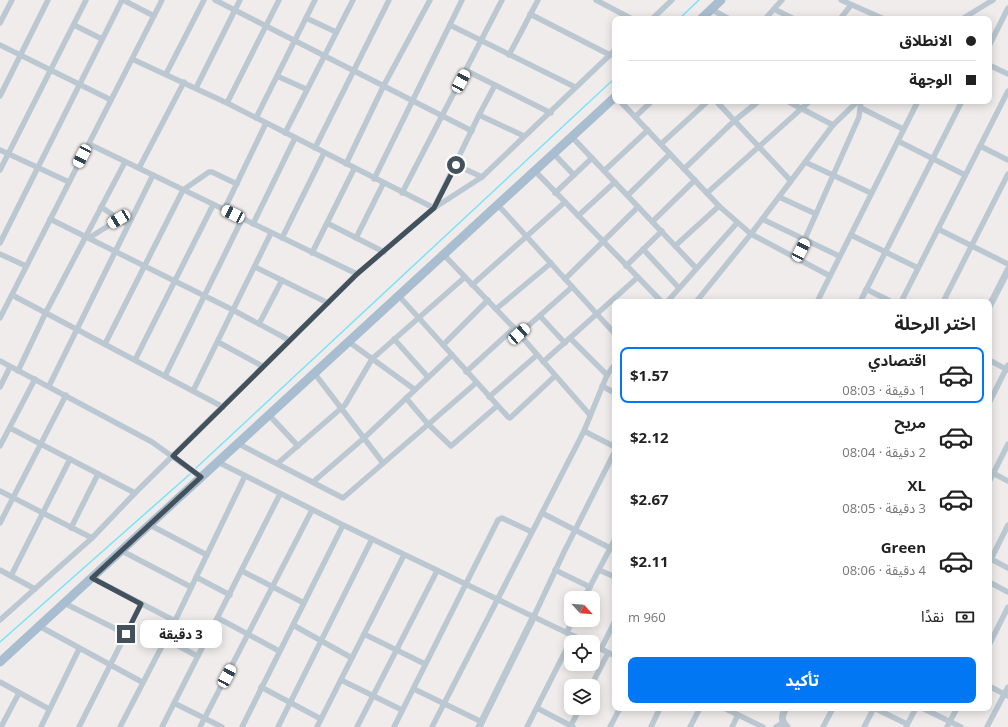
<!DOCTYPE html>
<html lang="ar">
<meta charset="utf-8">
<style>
:root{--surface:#fff;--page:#f6f6f6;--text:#222;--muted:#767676;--line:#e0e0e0;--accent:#0277f3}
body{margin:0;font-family:"Open Sans","Noto Sans Arabic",sans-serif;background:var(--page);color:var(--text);direction:rtl;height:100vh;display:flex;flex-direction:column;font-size:15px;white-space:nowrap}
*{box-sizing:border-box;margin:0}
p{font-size:13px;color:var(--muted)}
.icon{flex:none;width:22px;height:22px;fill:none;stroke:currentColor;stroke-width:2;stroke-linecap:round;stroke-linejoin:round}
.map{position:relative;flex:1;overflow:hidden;direction:ltr}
.drawer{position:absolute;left:612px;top:299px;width:380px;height:412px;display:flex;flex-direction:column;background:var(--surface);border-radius:8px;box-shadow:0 2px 10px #0003;direction:rtl}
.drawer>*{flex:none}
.hud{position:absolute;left:612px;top:16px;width:380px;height:88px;border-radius:8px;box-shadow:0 2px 10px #0003;direction:rtl;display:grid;align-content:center;height:88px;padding:0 16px;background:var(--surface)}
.needle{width:26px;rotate:116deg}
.fabs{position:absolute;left:564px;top:591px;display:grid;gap:8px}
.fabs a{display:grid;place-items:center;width:36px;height:36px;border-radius:8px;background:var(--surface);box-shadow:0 2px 10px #0003;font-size:20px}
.end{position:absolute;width:18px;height:18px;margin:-9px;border:5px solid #43515c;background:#fff;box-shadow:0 0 0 2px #fff}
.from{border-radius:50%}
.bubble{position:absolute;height:28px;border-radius:8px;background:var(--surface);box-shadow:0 2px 10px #0003;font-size:13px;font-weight:700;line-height:28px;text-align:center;direction:rtl}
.car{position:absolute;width:12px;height:24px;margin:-12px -6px;border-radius:5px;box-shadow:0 0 3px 1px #0007;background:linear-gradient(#fff 24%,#345 0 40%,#fff 0 76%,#345 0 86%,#fff 0)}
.hud b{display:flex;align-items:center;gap:14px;height:38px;font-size:15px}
.hud b+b{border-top:1px solid var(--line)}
.hud i{width:10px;height:10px;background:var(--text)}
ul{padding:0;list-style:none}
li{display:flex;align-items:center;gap:12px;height:56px;margin:0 8px 6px;padding:0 8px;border:2px solid transparent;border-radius:8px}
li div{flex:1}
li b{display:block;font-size:15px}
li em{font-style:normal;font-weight:700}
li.active{border-color:var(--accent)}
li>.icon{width:36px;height:36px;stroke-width:1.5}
h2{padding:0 16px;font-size:18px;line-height:48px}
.pay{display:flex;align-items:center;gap:10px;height:44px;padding:0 16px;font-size:15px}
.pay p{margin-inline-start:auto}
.cta{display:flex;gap:8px;margin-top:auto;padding:8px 16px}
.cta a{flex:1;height:46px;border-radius:8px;background:var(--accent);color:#fff;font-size:16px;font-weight:700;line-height:46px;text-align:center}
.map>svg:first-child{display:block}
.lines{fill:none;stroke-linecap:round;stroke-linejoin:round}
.stream{stroke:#7be3f7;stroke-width:1.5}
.minor{stroke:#bbc8d1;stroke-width:5.5}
.tertiary{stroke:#bbc8d1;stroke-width:7}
.primary{stroke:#a8bed0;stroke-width:9}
.route{stroke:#43515c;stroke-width:5}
</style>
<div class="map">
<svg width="1008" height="727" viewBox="0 0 1008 727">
<rect width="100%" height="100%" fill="#f0ecec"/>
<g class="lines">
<g class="stream">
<polyline points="679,19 699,0"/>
<polyline points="196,468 615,78"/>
<polyline points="0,642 190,474"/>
</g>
<g class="minor">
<polyline points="123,0 154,16"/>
<polyline points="215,0 472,131"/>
<polyline points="596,0 632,19"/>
<polyline points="841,0 884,19"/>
<polyline points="711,9 729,19"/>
<polyline points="774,9 794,19"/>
<polyline points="530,14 610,55"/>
<polyline points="306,18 336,32"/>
<polyline points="652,19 672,0"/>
<polyline points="765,19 782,0"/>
<polyline points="840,19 851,5"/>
<polyline points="962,19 993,0"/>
<polyline points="0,23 12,0"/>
<polyline points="74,25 102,39"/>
<polyline points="450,25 575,87"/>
<polyline points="0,45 111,100"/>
<polyline points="989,46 1008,8"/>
<polyline points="509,55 538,0"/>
<polyline points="132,59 227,103 434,208 479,115"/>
<polyline points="989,65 1008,74"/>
<polyline points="467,71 551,113"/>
<polyline points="166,74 204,0"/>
<polyline points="277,76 306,89"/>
<polyline points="495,85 479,115 524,136"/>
<polyline points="196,88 240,0"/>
<polyline points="0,96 48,0"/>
<polyline points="620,101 719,206 751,234 833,125 858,101"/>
<polyline points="716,101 791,181"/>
<polyline points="787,101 833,125"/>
<polyline points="227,103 279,0"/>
<polyline points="861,108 903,129"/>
<polyline points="635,117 652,101"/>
<polyline points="256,118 315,0"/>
<polyline points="285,133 353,0"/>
<polyline points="572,137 696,268"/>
<polyline points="898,141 965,175"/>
<polyline points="89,144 357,274"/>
<polyline points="661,144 708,101"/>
<polyline points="980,146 1008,160"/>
<polyline points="315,148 389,0"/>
<polyline points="0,150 69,182"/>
<polyline points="554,154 574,175"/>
<polyline points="805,162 871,193"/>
<polyline points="346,164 384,85 430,0"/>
<polyline points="456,165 482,177"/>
<polyline points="139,168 184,82"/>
<polyline points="684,169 734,121 759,101"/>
<polyline points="0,170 86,0"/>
<polyline points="535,171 662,302"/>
<polyline points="604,171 648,130"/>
<polyline points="374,179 462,0"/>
<polyline points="402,193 502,0"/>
<polyline points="555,193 592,158"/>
<polyline points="707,193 810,101"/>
<polyline points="628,195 670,154"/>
<polyline points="779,197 816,214"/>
<polyline points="498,205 615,334"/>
<polyline points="101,207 128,225"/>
<polyline points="224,210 266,123"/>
<polyline points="578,216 615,182"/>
<polyline points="50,219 233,310 289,340"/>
<polyline points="762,219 839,256"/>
<polyline points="653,221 695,180"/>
<polyline points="327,223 384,252"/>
<polyline points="253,224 295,138"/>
<polyline points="938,229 1008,264"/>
<polyline points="851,235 918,268"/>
<polyline points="89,238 119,219"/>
<polyline points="282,238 324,153"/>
<polyline points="356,238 383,184"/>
<polyline points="0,243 122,0"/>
<polyline points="675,246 719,206"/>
<polyline points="643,249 679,288"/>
<polyline points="312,253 354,169"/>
<polyline points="0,254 26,266"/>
<polyline points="444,255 514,328 590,415"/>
<polyline points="796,259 859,117 861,101"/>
<polyline points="626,266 662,231"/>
<polyline points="255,267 328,303"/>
<polyline points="565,279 638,207"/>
<polyline points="472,285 565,202"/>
<polyline points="866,289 892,302"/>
<polyline points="12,295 223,407"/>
<polyline points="399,296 508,417 510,418 555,376"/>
<polyline points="667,302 737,223"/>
<polyline points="696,302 751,234 830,276"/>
<polyline points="817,302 918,101"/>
<polyline points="860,302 962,101"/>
<polyline points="901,302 1008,91"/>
<polyline points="943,302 1008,174"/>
<polyline points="496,309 551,263"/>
<polyline points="540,316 565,343"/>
<polyline points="0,318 162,0"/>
<polyline points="259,324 282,280"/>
<polyline points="519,334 572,287"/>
<polyline points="570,338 607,375"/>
<polyline points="394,339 428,377"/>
<polyline points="218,342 262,366"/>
<polyline points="349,342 414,389"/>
<polyline points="105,344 183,190 209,172 212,172 237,184"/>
<polyline points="443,345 488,300"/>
<polyline points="135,360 213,205"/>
<polyline points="989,360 1008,370"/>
<polyline points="0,361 152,442 201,477"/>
<polyline points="543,362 638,277"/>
<polyline points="18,371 46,312 125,162"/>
<polyline points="466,372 514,328"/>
<polyline points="315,374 383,463"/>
<polyline points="165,376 242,219"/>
<polyline points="49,386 153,175"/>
<polyline points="602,386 615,393"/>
<polyline points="0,387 10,367"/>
<polyline points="193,391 271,233"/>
<polyline points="489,397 537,355"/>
<polyline points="406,398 428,424 451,446 497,406"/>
<polyline points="989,403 1008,365"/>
<polyline points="270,416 298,446"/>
<polyline points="10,428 135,493"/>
<polyline points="584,431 615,447"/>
<polyline points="237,443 343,498 476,383"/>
<polyline points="0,446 35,379"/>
<polyline points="218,462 343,525 586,642"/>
<polyline points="278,463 345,405 372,359 465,277"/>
<polyline points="989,471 1008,481"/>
<polyline points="313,482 364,438 452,355"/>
<polyline points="989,482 1008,444"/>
<polyline points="0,491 92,538"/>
<polyline points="542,513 610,548"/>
<polyline points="0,523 66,395"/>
<polyline points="150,525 207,555"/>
<polyline points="71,528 98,474"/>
<polyline points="122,551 191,587"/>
<polyline points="991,559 1008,568"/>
<polyline points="989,563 1008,525"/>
<polyline points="0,570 35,589"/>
<polyline points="555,570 590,587"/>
<polyline points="599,570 615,577"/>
<polyline points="242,571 304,603"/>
<polyline points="11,576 70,459"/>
<polyline points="196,577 230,595"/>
<polyline points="92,578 175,621"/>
<polyline points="989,582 1008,592"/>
<polyline points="584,598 615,539"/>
<polyline points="64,603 126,634"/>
<polyline points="534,616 564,552 615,451"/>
<polyline points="218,618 279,651"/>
<polyline points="0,620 92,538 135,493 357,274 434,208 482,177 615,50"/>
<polyline points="293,625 352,658"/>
<polyline points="39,626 142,682"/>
<polyline points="567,632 573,620"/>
<polyline points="364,634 425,664"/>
<polyline points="166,639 197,656"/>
<polyline points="593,645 615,656"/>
<polyline points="989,645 1008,607"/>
<polyline points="601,649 615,621"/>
<polyline points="341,680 402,710"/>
<polyline points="0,682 49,709"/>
<polyline points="591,686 608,653"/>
<polyline points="989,686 1008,696"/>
<polyline points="261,687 321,719"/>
<polyline points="414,689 482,722"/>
<polyline points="174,703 222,727"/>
<polyline points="537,708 573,727"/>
<polyline points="724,708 763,727"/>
<polyline points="874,708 907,724"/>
<polyline points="922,708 961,727"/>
<polyline points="1,727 19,693"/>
<polyline points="41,727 79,649"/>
<polyline points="79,727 141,604"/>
<polyline points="120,727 175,621 245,476"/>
<polyline points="162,727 280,494"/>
<polyline points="200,727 312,510"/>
<polyline points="242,727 343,525"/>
<polyline points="278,727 372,539"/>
<polyline points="317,727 404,555"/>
<polyline points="357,727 437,571"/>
<polyline points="394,727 498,520 502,518 532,532"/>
<polyline points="432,727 584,431 607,375 615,364"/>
<polyline points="527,727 573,636"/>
<polyline points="570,727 580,708"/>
<polyline points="610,727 620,708"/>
<polyline points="651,727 660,708"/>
<polyline points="690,727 700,708"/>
<polyline points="732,727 738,715"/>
<polyline points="776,727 783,723"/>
<polyline points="823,727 833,708"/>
<polyline points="864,727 874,708"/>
<polyline points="906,727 916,708"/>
<polyline points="947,727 957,708"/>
<polyline points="987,727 1008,687"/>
</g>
<g class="tertiary">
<polyline points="989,307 1008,270"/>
<path d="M 786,708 C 782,715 780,721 787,727"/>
<polyline points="479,727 534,616"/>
</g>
<g class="primary">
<polyline points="701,19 721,0"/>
<polyline points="0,662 615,97"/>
</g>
</g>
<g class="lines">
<polyline class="route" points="126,634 141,604 92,578 201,477 173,456 357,274 434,208 456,165"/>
</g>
</svg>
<div class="fabs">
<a><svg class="needle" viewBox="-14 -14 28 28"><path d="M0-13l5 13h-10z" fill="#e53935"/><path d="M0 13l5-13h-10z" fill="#767676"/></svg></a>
<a><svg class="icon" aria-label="locate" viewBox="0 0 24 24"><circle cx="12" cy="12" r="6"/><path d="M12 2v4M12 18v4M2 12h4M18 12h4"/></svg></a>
<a><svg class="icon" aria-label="layers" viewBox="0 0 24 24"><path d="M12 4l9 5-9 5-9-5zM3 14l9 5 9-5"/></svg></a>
</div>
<i class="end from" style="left:456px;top:165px"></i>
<i class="end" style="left:126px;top:634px"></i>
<div class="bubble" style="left:140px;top:620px;width:82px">3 دقيقة</div>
<i class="car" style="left:461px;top:81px;rotate:28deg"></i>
<i class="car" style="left:82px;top:156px;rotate:207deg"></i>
<i class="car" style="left:233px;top:214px;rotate:296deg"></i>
<i class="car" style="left:119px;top:219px;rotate:239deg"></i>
<i class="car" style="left:801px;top:250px;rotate:27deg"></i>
<i class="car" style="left:519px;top:334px;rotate:48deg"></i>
<i class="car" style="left:227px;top:676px;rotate:28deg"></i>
<div class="hud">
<b><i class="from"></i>الانطلاق</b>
<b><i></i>الوجهة</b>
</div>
<section class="drawer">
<h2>اختر الرحلة</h2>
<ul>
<li class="active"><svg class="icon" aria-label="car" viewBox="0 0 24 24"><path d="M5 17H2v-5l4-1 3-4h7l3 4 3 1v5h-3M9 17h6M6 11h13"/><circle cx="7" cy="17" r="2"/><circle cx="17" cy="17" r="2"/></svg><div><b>اقتصادي</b><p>1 دقيقة · 08:03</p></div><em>$1.57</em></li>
<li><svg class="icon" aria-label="car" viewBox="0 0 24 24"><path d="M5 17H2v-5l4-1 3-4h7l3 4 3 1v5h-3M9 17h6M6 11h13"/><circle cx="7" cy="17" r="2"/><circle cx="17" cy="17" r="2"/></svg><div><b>مريح</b><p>2 دقيقة · 08:04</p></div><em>$2.12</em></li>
<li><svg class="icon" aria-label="car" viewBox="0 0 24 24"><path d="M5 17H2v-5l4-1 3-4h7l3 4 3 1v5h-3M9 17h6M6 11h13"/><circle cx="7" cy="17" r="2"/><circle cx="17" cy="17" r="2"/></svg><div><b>XL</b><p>3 دقيقة · 08:05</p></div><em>$2.67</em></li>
<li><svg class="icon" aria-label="car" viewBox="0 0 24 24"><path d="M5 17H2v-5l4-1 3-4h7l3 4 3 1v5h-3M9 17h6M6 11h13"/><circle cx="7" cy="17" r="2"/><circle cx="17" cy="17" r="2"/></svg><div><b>Green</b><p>4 دقيقة · 08:06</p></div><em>$2.11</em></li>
</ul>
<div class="pay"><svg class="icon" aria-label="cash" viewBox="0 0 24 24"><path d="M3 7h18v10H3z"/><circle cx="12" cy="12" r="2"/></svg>نقدًا<p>960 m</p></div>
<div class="cta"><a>تأكيد</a></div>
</section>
</div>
